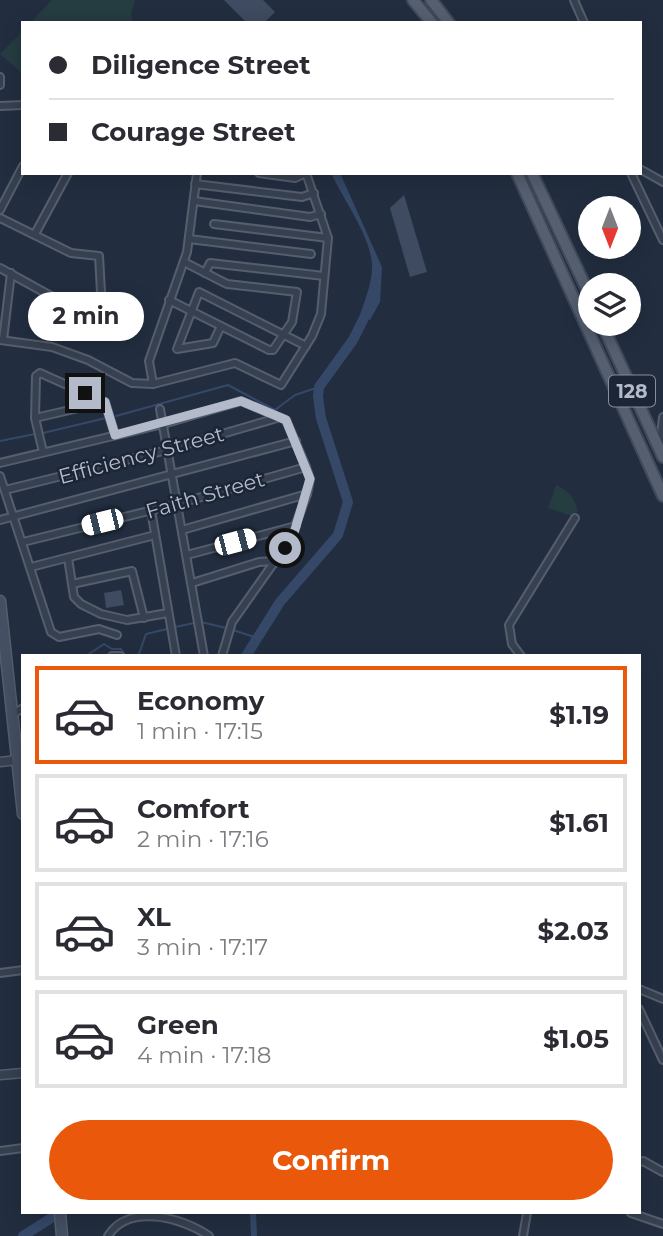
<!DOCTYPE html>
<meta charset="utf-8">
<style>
:root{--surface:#fff;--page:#f7f7f7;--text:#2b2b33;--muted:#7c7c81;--line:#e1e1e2;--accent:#ea580c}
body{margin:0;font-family:Montserrat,sans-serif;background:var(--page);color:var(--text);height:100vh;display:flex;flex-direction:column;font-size:26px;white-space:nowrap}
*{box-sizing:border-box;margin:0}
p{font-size:23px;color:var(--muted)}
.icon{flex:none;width:38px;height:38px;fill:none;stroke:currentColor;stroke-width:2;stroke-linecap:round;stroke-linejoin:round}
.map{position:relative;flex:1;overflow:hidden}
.drawer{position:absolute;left:21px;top:654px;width:620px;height:560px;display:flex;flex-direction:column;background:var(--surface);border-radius:0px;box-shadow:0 4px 18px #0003}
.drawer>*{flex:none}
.guide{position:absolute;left:21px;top:21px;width:621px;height:154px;border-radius:0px;box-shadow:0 4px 18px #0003;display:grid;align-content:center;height:154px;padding:0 28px;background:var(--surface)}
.needle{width:46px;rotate:180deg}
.buttons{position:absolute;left:578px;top:196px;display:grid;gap:14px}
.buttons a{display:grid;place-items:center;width:63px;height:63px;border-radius:50%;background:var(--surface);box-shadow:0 4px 18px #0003;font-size:35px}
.end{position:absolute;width:32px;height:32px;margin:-16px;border:9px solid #b3bbca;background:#111;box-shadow:0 0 0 4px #111}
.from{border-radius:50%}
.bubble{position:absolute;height:49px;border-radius:24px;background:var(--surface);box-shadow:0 4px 18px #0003;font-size:23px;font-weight:700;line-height:49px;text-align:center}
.car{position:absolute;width:21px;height:42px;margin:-21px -10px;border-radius:9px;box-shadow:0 0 5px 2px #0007;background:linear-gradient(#fff 24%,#345 0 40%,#fff 0 76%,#345 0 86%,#fff 0)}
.guide b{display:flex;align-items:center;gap:24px;height:66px;font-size:26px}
.guide b+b{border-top:2px solid var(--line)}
.guide i{width:18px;height:18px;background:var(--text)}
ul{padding:12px 0 0;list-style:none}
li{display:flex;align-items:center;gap:21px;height:98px;margin:0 14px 10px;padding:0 14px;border:4px solid var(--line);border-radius:0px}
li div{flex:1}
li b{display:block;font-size:26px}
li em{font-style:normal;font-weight:700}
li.active{border-color:var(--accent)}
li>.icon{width:63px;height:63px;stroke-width:1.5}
.primary-button{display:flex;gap:14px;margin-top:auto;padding:14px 28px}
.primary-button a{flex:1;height:80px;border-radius:42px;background:var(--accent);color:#fff;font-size:28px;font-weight:700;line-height:80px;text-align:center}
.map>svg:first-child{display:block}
.green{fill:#253c41}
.water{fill:#354868}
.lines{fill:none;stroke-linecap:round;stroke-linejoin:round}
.stream{stroke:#354868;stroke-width:2}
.canal{stroke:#354868;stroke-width:6}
.river{stroke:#354868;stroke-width:10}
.building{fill:#3e4b60}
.minor-casing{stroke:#555e6d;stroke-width:10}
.tertiary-casing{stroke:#555e6d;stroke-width:11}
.secondary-casing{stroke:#555e6d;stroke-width:13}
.primary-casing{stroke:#404959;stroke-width:14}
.minor{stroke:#374050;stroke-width:6}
.tertiary{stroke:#374050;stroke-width:8}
.secondary{stroke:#444f63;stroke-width:10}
.primary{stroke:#555f70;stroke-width:10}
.route{stroke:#b3bbca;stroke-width:9}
.labels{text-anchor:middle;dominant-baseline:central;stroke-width:5;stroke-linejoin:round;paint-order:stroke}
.shield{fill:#1c2535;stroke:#868e9d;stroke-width:2}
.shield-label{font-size:19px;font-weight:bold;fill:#b3bbca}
.street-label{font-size:21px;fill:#b3bbca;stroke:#1c2535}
</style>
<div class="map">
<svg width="663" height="1236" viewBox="0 0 663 1236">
<rect width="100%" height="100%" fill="#222e40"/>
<g class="green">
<polygon points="52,0 135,0 131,15 133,23 30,23"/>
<polygon points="23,31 23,74 0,54"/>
<path d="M 556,485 C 569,490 575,500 578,511 L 572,516 L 548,508 Z"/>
</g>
<path class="water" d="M 331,173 L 340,173 L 382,267 L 380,302 L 370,320 L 359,318 C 364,302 373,282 372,264 C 370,235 343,199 331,173 Z"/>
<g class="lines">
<g class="stream">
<polyline points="116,416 228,385 275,410 295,395 319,387"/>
<polyline points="43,433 106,418"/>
<polyline points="0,441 35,434"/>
<polyline points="201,622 226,628"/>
<polyline points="175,627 194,623"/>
<polyline points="233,630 257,638"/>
<polyline points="86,656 104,644 112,649 121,649 126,656"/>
<polyline points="134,656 139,654 146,634 167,629"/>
</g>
<polyline class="canal" points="253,1213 254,1236"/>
<g class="river">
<polyline points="246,656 280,602 338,535 348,502 321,418 318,397 319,387 353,340 368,310"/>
<polyline points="23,1236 59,1213"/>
</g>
</g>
<g class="building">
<polygon points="224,0 263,0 275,12 264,23 247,23"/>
<polygon points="404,195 427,272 410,277 390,208"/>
<polygon points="121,590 124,605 106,608 104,593"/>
</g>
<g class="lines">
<g class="minor-casing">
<g id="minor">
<polyline points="574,0 584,23"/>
<polyline points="0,77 0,85"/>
<polyline points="0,106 23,105"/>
<polyline points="640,169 663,182"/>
<polyline points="259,173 295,178 306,173"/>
<polyline points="631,173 663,240"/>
<polyline points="195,184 302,197 314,193"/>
<polyline points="194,201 310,217 321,214"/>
<polyline points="0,210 23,166"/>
<polyline points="0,218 71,253 99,256 101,292 89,317"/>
<polyline points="214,224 328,238"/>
<polyline points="35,234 68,173"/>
<polyline points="189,239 311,254"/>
<polyline points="0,268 109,328"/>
<polyline points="205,273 210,263 324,276"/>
<polyline points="169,300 269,350 273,350 292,322 297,292 227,284 184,262"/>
<polyline points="221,326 213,343 177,349 199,292 306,346"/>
<polyline points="0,340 52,347 88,360 132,383 153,384 235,363 281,385 312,336 321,314 328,238 306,173"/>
<polyline points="3,340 11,273"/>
<polyline points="153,384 149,361 187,252 197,173"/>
<polyline points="160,409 204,656"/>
<polyline points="35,418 105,402"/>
<polyline points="660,447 663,417"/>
<polyline points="43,452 35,418 36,376 40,373 105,402 115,435"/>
<polyline points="0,463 163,424 241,401 286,420 306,467 310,479 307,494 290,540 232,622 222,656"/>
<polyline points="0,476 51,632 59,637 99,629 117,635"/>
<polyline points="5,490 167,450 277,418"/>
<polyline points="151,510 176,656"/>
<polyline points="0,520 296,441"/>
<polyline points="182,530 307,494"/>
<polyline points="23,542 177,504 306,467"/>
<polyline points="187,555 296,526"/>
<polyline points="68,558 74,597 81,604 101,614 127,620 168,613"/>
<polyline points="31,567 155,535"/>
<polyline points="192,583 259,562 274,561"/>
<polyline points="72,584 132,571 144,618"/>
<polyline points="112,656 120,656"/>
<polyline points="521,656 512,644 509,625 575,518"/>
<polyline points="13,714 23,708"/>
<polyline points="0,973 23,970"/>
<polyline points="639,989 663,999"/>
<polyline points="639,1009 663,1060"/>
<polyline points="0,1151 23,1148"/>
<polyline points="639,1162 643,1161 663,1172"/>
<polyline points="631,1213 663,1224"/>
<path d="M 108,1236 C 128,1203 182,1217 209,1236"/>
<polyline points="523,1236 527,1213"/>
</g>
</g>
<g class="tertiary-casing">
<g id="tertiary">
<polyline points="0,762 17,760"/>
<polyline points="0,1075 23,1073"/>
</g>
</g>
<g class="secondary-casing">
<g id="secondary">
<polyline points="0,601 23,814"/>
<polyline points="60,1213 62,1236"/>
</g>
</g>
<g class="primary-casing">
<g id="primary">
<polyline points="413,0 432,23"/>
<polyline points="431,0 449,23"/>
<polyline points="517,173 663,496"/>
<polyline points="532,173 590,296"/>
<polyline points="602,324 663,457"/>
</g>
</g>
<use href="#minor" class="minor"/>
<use href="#tertiary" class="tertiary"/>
<use href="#secondary" class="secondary"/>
<use href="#primary" class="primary"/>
</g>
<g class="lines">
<polyline class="route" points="85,393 105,402 115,435 241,401 286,420 310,479 294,533 285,548"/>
</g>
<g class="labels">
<rect class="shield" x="609" y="375.5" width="46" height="31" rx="5"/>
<g class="shield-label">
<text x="632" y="391">128</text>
</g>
<g class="street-label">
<text transform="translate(141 455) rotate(-15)">Efficiency Street</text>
<text transform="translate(205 495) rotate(-16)">Faith Street</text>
</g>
</g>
</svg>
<div class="buttons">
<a><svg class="needle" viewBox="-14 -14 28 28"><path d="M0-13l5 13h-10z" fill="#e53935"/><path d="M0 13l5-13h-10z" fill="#7c7c81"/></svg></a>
<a><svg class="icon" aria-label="layers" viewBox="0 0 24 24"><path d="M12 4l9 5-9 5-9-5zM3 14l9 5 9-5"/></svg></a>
</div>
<i class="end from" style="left:285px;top:548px"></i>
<i class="end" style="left:85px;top:393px"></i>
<div class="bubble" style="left:28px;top:292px;width:116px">2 min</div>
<i class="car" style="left:102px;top:522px;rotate:256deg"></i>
<i class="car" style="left:235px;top:542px;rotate:75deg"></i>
<div class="guide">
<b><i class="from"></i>Diligence Street</b>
<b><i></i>Courage Street</b>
</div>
<section class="drawer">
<ul>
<li class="active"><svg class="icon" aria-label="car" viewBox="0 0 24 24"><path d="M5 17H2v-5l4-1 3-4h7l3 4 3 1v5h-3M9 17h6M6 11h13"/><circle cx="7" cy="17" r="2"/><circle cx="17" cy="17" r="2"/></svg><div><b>Economy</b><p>1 min · 17:15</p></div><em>$1.19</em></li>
<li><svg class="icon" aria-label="car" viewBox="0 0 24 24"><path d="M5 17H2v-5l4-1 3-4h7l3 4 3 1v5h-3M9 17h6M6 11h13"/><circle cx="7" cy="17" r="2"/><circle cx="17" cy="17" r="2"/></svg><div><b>Comfort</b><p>2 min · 17:16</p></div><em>$1.61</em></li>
<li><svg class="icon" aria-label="car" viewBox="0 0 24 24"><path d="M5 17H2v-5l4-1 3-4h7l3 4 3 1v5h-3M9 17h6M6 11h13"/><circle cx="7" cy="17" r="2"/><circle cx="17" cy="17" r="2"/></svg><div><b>XL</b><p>3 min · 17:17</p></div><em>$2.03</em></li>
<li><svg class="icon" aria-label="car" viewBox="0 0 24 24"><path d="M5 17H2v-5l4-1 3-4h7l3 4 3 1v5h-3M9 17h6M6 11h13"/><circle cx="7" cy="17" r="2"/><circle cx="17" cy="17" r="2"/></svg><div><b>Green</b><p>4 min · 17:18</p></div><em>$1.05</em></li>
</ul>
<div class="primary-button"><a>Confirm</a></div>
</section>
</div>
